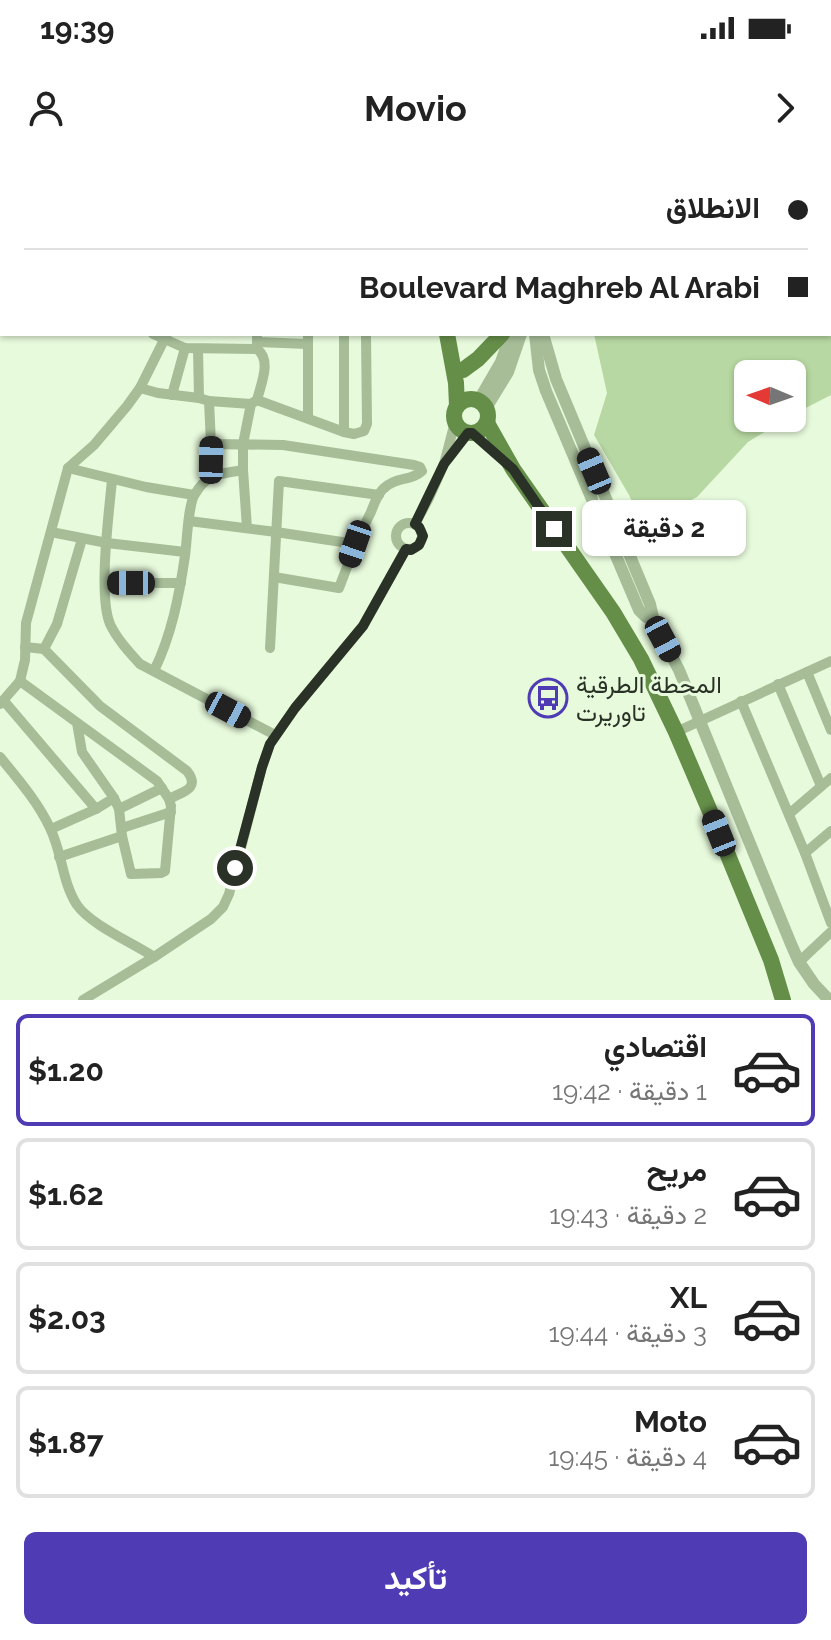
<!DOCTYPE html>
<html lang="ar">
<meta charset="utf-8">
<style>
:root{--surface:#fff;--page:#f2f2f2;--text:#222;--muted:#767676;--line:#e0e0e0;--accent:#4f3cb4}
body{margin:0;font-family:Raleway,Vazirmatn,sans-serif;background:var(--page);color:var(--text);direction:rtl;height:100vh;display:flex;flex-direction:column;font-size:30px;white-space:nowrap}
*{box-sizing:border-box;margin:0}
p{font-size:26px;color:var(--muted)}
.icon{flex:none;width:44px;height:44px;fill:none;stroke:currentColor;stroke-width:2;stroke-linecap:round;stroke-linejoin:round}
.map{position:relative;height:840px;overflow:hidden;direction:ltr}
.drawer{display:flex;flex-direction:column;background:var(--surface);flex:1}
.drawer>*{flex:none}
.guide{position:absolute;left:0px;top:0px;width:832px;height:176px;box-shadow:0 2px 6px #0004;direction:rtl;display:grid;align-content:center;height:176px;padding:0 24px;background:var(--surface)}
.needle{width:52px;rotate:272deg}
.tools{position:absolute;left:734px;top:200px;display:grid;gap:16px}
.tools a{display:grid;place-items:center;width:72px;height:72px;border-radius:12px;background:var(--surface);box-shadow:0 2px 6px #0004;font-size:40px}
.end{position:absolute;width:36px;height:36px;margin:-18px;border:10px solid #2a3126;background:#fff;box-shadow:0 0 0 4px #fff}
.from{border-radius:50%}
.bubble{position:absolute;height:56px;border-radius:12px;background:var(--surface);box-shadow:0 2px 6px #0004;font-size:26px;font-weight:700;line-height:56px;text-align:center;direction:rtl}
.car{position:absolute;width:24px;height:48px;margin:-24px -12px;border-radius:10px;box-shadow:0 0 6px 2px #0007;background:linear-gradient(#222 24%,#8ab4d8 0 40%,#222 0 76%,#8ab4d8 0 86%,#222 0)}
.guide b{display:flex;align-items:center;gap:28px;height:76px;font-size:30px}
.guide b+b{border-top:2px solid var(--line)}
.guide i{width:20px;height:20px;background:var(--text)}
ul{padding:14px 0 0;list-style:none}
li{display:flex;align-items:center;gap:24px;height:112px;margin:0 16px 12px;padding:0 8px;border:4px solid var(--line);border-radius:12px}
li div{flex:1}
li b{display:block;font-size:30px}
li em{font-style:normal;font-weight:700}
li.on{border-color:var(--accent)}
li>.icon{width:72px;height:72px;stroke-width:1.5}
.primary-button{display:flex;gap:16px;margin-top:auto;padding:16px 24px}
.primary-button a{flex:1;height:92px;border-radius:12px;background:var(--accent);color:#fff;font-size:32px;font-weight:700;line-height:92px;text-align:center}
.status{display:flex;justify-content:space-between;align-items:center;height:56px;padding:0 40px;background:var(--surface);direction:ltr}
.status svg{height:22px;fill:currentColor}
header{display:flex;justify-content:space-between;align-items:center;height:104px;padding:0 24px;background:var(--surface);font-size:36px;font-weight:700}
.map>svg:first-child{display:block}
.green{fill:#b7d8a2}
.lines{fill:none;stroke-linecap:round;stroke-linejoin:round}
.minor{stroke:#a6bd98;stroke-width:10}
.tertiary{stroke:#a6bd98;stroke-width:12}
.primary{stroke:#658e49;stroke-width:16}
.route{stroke:#2a3126;stroke-width:10}
.labels{text-anchor:middle;dominant-baseline:central;stroke-width:6;stroke-linejoin:round;paint-order:stroke}
.poi-label{font-size:24px;fill:#2a3126;stroke:#e7fadc;text-anchor:start}
</style>
<div class="status"><b>19:39</b><svg viewBox="0 0 49 12"><path d="M0 12V9h3v3zM5 12V6h3v6zM10 12V3h3v9zM15 12V0h3v12zM26 1h20v11H26zM47 4h2v5h-2z"/></svg></div>
<header><svg class="icon" aria-label="forward" viewBox="0 0 24 24"><path d="M9 5l7 7-7 7"/></svg>Movio<svg class="icon" aria-label="person" viewBox="0 0 24 24"><circle cx="12" cy="8" r="4"/><path d="M4 21q1-7 8-7t8 7"/></svg></header>
<div class="map">
<svg width="831" height="840" viewBox="0 0 831 840">
<rect width="100%" height="100%" fill="#e7fadc"/>
<polygon class="green" points="812,0 831,0 831,235 792,255 792,214 748,214 748,258 787,258 748,282 697,337 655,360 637,353 629,335 594,275 607,233 594,174 830,174 830,2 811,2"/>
<g class="lines">
<g class="minor">
<polyline points="220,0 220,2"/>
<polyline points="261,0 261,2"/>
<polyline points="344,0 344,2"/>
<polyline points="365,0 365,2"/>
<polyline points="666,0 667,2"/>
<polyline points="737,0 738,2"/>
<polyline points="80,2 81,0"/>
<polyline points="145,2 145,0"/>
<polyline points="153,174 185,188 257,189"/>
<polyline points="257,182 308,184"/>
<polyline points="198,189 199,238 209,241 211,284 210,316"/>
<polyline points="140,228 158,233 199,238"/>
<polyline points="172,235 185,188"/>
<polyline points="257,240 344,272 354,274 364,271 367,264 366,174"/>
<polyline points="209,241 251,244"/>
<polyline points="308,258 308,174"/>
<polyline points="344,272 344,174"/>
<path d="M 211,284 L 283,285 L 414,305 L 420,307 L 422,311 C 412,321 394,317 383,329 C 377,335 374,344 371,352 C 358,377 349,402 339,428 L 274,417"/>
<polyline points="448,299 468,273"/>
<polyline points="68,308 146,327 194,335"/>
<path d="M 112,320 C 109,353 98,435 110,464 C 117,479 129,492 140,504 L 275,575"/>
<polyline points="189,361 276,372 355,384"/>
<circle cx="409" cy="376" r="13"/>
<polyline points="415,364 429,338 444,304 455,262"/>
<path d="M 247,368 L 243,310 L 243,284 L 251,244 L 257,240 C 261,224 272,200 257,189 L 257,174"/>
<polyline points="51,372 107,383 185,392"/>
<polyline points="106,423 181,423"/>
<path d="M 25,487 L 44,489 L 100,546 L 187,611 C 201,629 182,632 169,639"/>
<polyline points="270,488 279,321 379,335"/>
<polyline points="44,489 57,464 82,379"/>
<path d="M 154,511 C 172,474 179,436 185,396 C 187,382 188,344 195,334 C 207,313 221,314 243,310"/>
<polyline points="807,512 831,570"/>
<polyline points="20,521 157,621 169,639 171,646 165,711 161,713 131,714 122,676 119,649 114,638 82,592 77,563"/>
<polyline points="778,524 821,626"/>
<polyline points="4,541 96,649"/>
<polyline points="741,541 805,693 831,763"/>
<polyline points="0,544 20,521 25,500 26,463 68,308 94,285 127,246 140,228 167,174"/>
<polyline points="676,572 831,501"/>
<path d="M 0,597 C 18,619 38,642 50,668 C 62,692 62,722 77,745 C 91,765 133,783 154,797"/>
<polyline points="119,649 162,628"/>
<polyline points="789,654 831,618"/>
<polyline points="122,668 171,652"/>
<polyline points="51,669 96,649 114,638"/>
<polyline points="805,693 831,671"/>
<polyline points="59,697 122,676"/>
<polyline points="799,802 831,772"/>
<polyline points="83,840 154,797 211,759 223,747 229,734 262,607 270,584 295,548 363,466 406,389"/>
</g>
<g class="tertiary">
<polyline points="522,2 522,0"/>
<polyline points="534,2 534,0"/>
<polyline points="535,174 539,210 546,231 639,450 645,456 654,462"/>
<polyline points="543,174 556,219 650,444 654,462 679,510 791,784 799,802 814,824 829,840"/>
<polyline points="479,240 501,202 511,174"/>
<polyline points="486,248 508,212 521,174"/>
</g>
<g class="primary">
<polyline points="435,2 435,0"/>
<polyline points="447,174 456,223 457,246"/>
<polyline points="463,210 478,199 502,174"/>
<circle cx="471" cy="256" r="17"/>
<polyline points="487,263 513,309 613,452 641,499 676,572 709,649 771,800 783,840"/>
</g>
</g>
<g class="lines">
<polyline class="route" points="235,708 262,607 270,584 295,548 363,466 406,389 411,390 419,385 423,376 419,367 415,364 444,304 468,273 472,273 513,309 554,369"/>
</g>
<defs>
<g id="bus-ring" transform="scale(2)"><circle r="9.5" fill="#e7fadc" stroke="#4f3cb4" stroke-width="1.5"/><path d="M-5-6H5V4H4V6H2V4H-2V6H-4V4H-5ZM-3.5-4V0h7V-4ZM-3.5 1.2v1.5H-2V1.2ZM2 1.2v1.5H3.5V1.2Z" fill="#4f3cb4"/></g>
</defs>
<g fill-rule="evenodd">
<use href="#bus-ring" x="548" y="538"/>
</g>
<g class="labels">
<g class="poi-label">
<text x="576" y="524">المحطة الطرقية<tspan x="576" dy="28">تاوريرت</tspan></text>
</g>
</g>
</svg>
<div class="tools">
<a><svg class="needle" viewBox="-14 -14 28 28"><path d="M0-13l5 13h-10z" fill="#e53935"/><path d="M0 13l5-13h-10z" fill="#767676"/></svg></a>
</div>
<i class="end from" style="left:235px;top:708px"></i>
<i class="end" style="left:554px;top:369px"></i>
<div class="bubble" style="left:582px;top:340px;width:164px">2 دقيقة</div>
<i class="car" style="left:211px;top:300px;rotate:1deg"></i>
<i class="car" style="left:594px;top:311px;rotate:337deg"></i>
<i class="car" style="left:355px;top:384px;rotate:199deg"></i>
<i class="car" style="left:131px;top:423px;rotate:270deg"></i>
<i class="car" style="left:663px;top:479px;rotate:152deg"></i>
<i class="car" style="left:228px;top:550px;rotate:118deg"></i>
<i class="car" style="left:719px;top:673px;rotate:338deg"></i>
<div class="guide">
<b><i class="from"></i>الانطلاق</b>
<b><i></i>Boulevard Maghreb Al Arabi</b>
</div>
</div>
<section class="drawer">
<ul>
<li class="on"><svg class="icon" aria-label="car" viewBox="0 0 24 24"><path d="M5 17H2v-5l4-1 3-4h7l3 4 3 1v5h-3M9 17h6M6 11h13"/><circle cx="7" cy="17" r="2"/><circle cx="17" cy="17" r="2"/></svg><div><b>اقتصادي</b><p>1 دقيقة · 19:42</p></div><em>$1.20</em></li>
<li><svg class="icon" aria-label="car" viewBox="0 0 24 24"><path d="M5 17H2v-5l4-1 3-4h7l3 4 3 1v5h-3M9 17h6M6 11h13"/><circle cx="7" cy="17" r="2"/><circle cx="17" cy="17" r="2"/></svg><div><b>مريح</b><p>2 دقيقة · 19:43</p></div><em>$1.62</em></li>
<li><svg class="icon" aria-label="car" viewBox="0 0 24 24"><path d="M5 17H2v-5l4-1 3-4h7l3 4 3 1v5h-3M9 17h6M6 11h13"/><circle cx="7" cy="17" r="2"/><circle cx="17" cy="17" r="2"/></svg><div><b>XL</b><p>3 دقيقة · 19:44</p></div><em>$2.03</em></li>
<li><svg class="icon" aria-label="car" viewBox="0 0 24 24"><path d="M5 17H2v-5l4-1 3-4h7l3 4 3 1v5h-3M9 17h6M6 11h13"/><circle cx="7" cy="17" r="2"/><circle cx="17" cy="17" r="2"/></svg><div><b>Moto</b><p>4 دقيقة · 19:45</p></div><em>$1.87</em></li>
</ul>
<div class="primary-button"><a>تأكيد</a></div>
</section>
